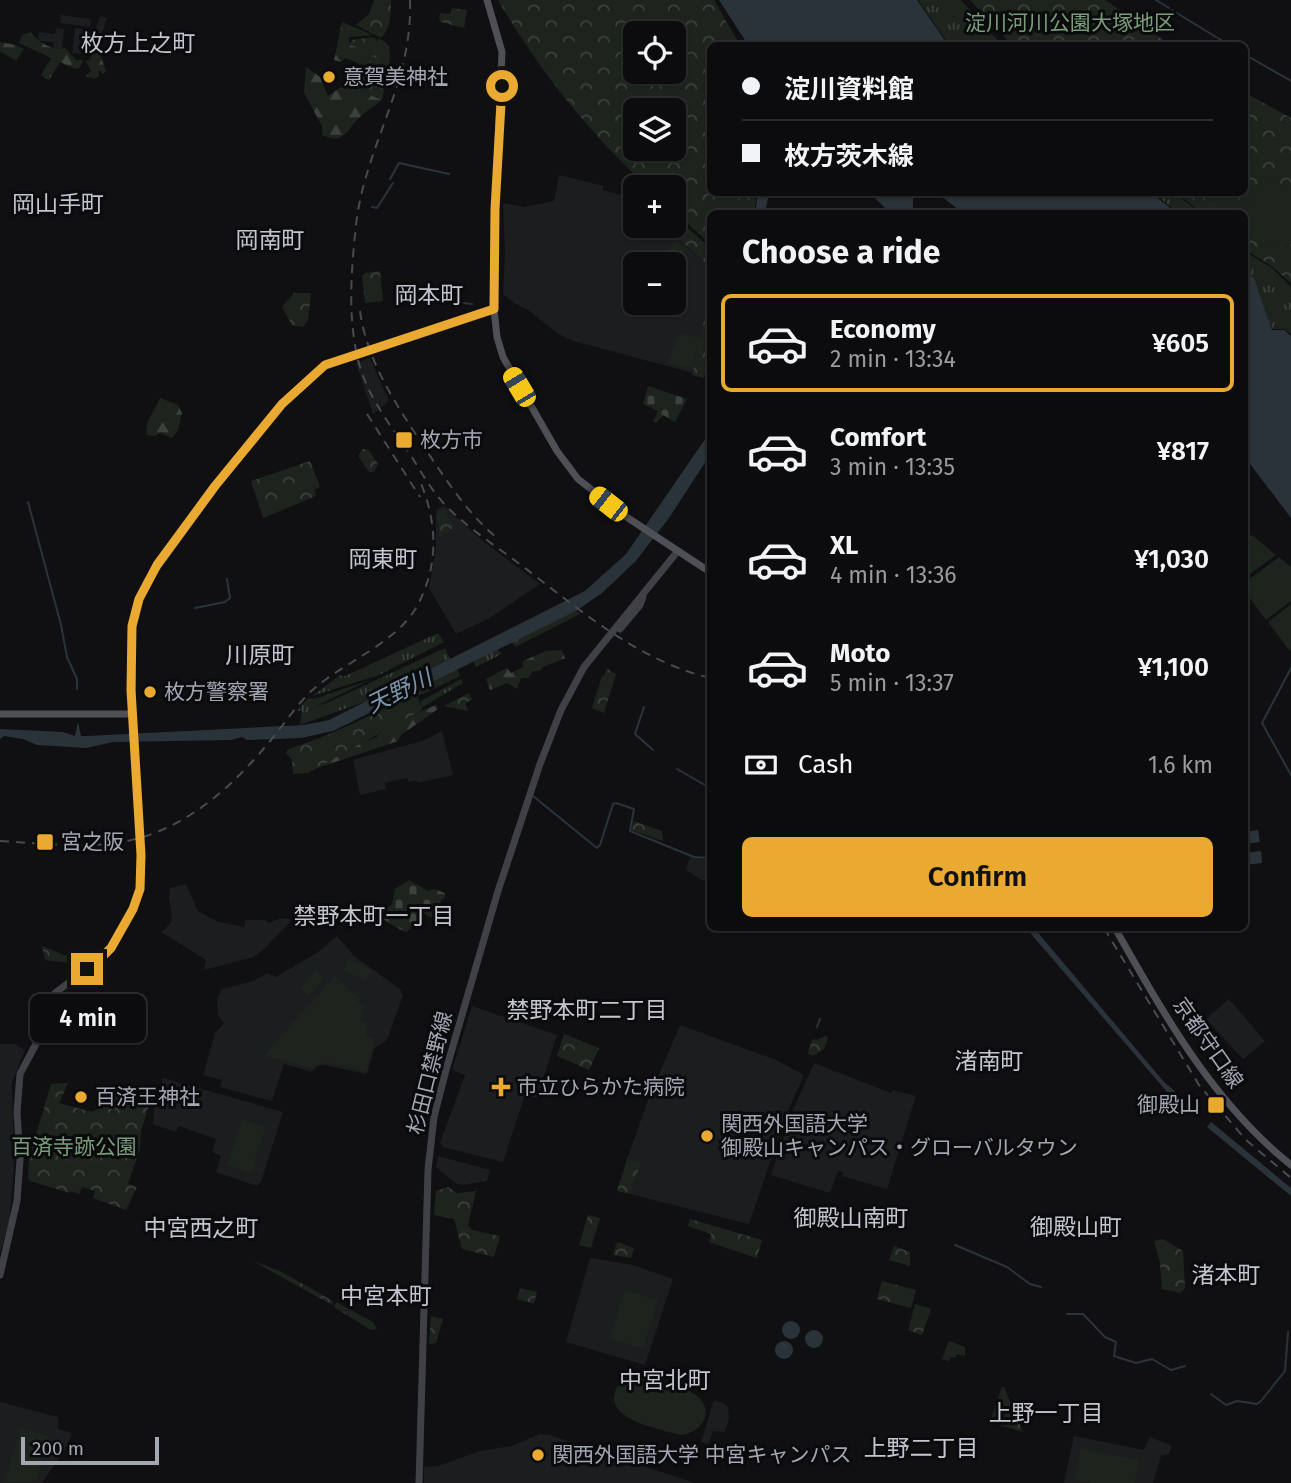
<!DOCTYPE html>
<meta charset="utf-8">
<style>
:root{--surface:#0c0c0e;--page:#151517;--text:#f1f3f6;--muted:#9a9b9e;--line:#2c2c2e;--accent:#eaa930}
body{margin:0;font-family:"Fira Sans","Noto Sans JP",sans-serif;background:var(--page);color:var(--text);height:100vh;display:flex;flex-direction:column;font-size:26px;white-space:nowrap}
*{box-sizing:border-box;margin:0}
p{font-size:23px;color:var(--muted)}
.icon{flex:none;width:38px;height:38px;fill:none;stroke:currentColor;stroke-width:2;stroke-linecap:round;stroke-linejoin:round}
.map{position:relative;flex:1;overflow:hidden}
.side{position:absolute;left:707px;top:210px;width:541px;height:721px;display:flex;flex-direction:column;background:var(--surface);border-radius:10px;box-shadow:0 2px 5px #0004,0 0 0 2px var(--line)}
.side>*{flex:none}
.banner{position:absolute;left:707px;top:42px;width:541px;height:154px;border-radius:10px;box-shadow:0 2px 5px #0004,0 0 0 2px var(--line);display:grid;align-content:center;height:154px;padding:0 35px;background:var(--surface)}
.fabs{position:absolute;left:623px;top:21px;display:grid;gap:14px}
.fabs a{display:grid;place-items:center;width:63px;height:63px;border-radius:10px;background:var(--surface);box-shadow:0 2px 5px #0004,0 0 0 2px var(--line);font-size:35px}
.scale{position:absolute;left:21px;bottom:18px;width:138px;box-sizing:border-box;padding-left:7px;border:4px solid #a2a7b2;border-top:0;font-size:19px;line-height:24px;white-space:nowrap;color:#a2a7b2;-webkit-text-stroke:5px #0b0b0d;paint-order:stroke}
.end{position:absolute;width:32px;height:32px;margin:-16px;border:9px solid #eaa930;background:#111;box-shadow:0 0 0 4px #111}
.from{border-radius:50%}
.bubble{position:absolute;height:49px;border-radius:10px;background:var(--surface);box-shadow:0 2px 5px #0004,0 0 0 2px var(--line);font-size:23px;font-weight:600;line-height:49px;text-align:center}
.car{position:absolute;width:21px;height:42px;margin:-21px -10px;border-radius:9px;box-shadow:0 0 5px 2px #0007;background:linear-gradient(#f5c518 24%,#345 0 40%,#f5c518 0 76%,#345 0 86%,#f5c518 0)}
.banner b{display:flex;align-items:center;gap:24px;height:66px;font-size:26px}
.banner b+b{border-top:2px solid var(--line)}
.banner i{width:18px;height:18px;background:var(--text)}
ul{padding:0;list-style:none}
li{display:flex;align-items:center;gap:21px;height:98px;margin:0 14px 10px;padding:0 21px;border:4px solid transparent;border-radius:10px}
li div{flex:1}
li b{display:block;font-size:26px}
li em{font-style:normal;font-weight:600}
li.selected{border-color:var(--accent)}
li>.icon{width:63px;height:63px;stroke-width:1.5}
h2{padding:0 35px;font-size:32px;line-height:84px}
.pay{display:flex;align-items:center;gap:18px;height:77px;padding:0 35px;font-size:26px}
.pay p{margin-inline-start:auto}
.primary-button{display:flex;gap:14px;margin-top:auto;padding:14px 35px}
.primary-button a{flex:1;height:80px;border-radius:10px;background:var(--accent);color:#111;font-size:28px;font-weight:600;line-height:80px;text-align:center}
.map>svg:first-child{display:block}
.built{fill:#1c1d1f;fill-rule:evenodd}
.grass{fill:url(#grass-tufts)}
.forest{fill:url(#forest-firs)}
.cemetery{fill:url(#cemetery-stones)}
.park{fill:url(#park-crowns);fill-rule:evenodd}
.pitch{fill:#1d241e}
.water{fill:#2a333a}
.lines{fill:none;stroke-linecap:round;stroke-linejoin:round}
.stream{stroke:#2a333a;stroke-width:2}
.secondary{stroke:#404147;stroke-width:7}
.primary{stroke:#4e5056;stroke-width:7}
.rail{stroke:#494a50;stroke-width:2;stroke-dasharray:9 7;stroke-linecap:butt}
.route{stroke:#eaa930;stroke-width:9}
.poi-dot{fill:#eaa930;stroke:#0b0b0d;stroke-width:2.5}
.labels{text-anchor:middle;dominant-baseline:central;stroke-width:6;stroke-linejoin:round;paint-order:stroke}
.park-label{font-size:21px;fill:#799d7b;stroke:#0b0b0d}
.poi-label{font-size:21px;fill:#a2a7b2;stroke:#0b0b0d;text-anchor:start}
.street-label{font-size:21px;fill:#a2a7b2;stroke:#0b0b0d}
.neighbourhood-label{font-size:23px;fill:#c3c6ce;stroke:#0b0b0d}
.water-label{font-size:23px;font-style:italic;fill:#7996ad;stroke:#0b0b0d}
</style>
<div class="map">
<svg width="1291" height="1483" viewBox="0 0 1291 1483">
<defs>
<pattern id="grass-tufts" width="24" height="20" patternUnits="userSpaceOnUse" patternTransform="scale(1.75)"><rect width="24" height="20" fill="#1d241e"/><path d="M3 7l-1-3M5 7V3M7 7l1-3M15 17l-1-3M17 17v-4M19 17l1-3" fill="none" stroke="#3b413c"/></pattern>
<pattern id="forest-firs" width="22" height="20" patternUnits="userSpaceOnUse" patternTransform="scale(1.75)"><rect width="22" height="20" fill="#1d241e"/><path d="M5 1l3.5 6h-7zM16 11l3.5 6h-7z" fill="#3b413c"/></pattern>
<pattern id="cemetery-stones" width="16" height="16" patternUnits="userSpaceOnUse" patternTransform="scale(1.75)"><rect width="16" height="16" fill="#1d241e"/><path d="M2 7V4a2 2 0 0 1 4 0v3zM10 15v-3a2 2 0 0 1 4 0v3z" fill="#3b413c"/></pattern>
<pattern id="park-crowns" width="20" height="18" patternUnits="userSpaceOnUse" patternTransform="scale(1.75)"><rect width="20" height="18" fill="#1d241e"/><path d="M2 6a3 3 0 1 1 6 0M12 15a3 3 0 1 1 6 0" fill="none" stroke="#3b413c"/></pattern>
</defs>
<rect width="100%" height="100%" fill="#101012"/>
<g class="built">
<polygon points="61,15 91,19 90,27 60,23"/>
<polygon points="100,16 107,18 96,52 89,50"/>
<polygon points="56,28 64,29 62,49 53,48 54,42 40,41 38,38 39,32 55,34"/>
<polygon points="75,28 84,29 81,54 72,53"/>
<path d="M 559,175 L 603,186 L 603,190 L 635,199 L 635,226 L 665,226 L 710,267 L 710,292 L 693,373 L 570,340 L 557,333 L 528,310 L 514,303 L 503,294 L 505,251 L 503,203 L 524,207 L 554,201 ZM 635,264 L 674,264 L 674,303 L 635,303 Z"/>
<polygon points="370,358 389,401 373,414 356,363"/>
<polygon points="444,506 484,542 540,584 488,619 456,634 429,588 436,549 436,510"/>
<polygon points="442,731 453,775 417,783 416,780 409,782 407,778 385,783 386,789 360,795 353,760 425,740"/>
<polygon points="690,857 710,860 710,882 702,880 686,870"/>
<polygon points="186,884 198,911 216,921 244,927 245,920 265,920 270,923 280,918 290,919 290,922 264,949 253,957 204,970 206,960 161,932 170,924 172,916 169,898 170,888"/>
<polygon points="337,936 354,956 400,989 403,995 387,1040 374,1049 367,1074 324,1065 317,1066 312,1072 284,1064 272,1101 220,1087 222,1080 203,1075 215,1033 224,1023 218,1016 217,999 222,989 253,981 267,973 276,977 318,952"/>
<polygon points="1229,999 1265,1041 1243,1059 1206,1019"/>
<polygon points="472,1006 557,1035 537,1098 525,1095 503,1162 443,1147 440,1143 465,1075 452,1070"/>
<polygon points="680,1025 774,1059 804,1075 787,1113 749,1224 630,1194 640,1163 627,1159 648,1100"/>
<polygon points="0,1044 14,1044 25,1050 12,1082 14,1169 9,1222 0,1253"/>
<polygon points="814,1063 891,1093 893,1090 916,1096 887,1189 842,1176 843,1172 838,1171 830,1193 771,1175 791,1115"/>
<polygon points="163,1078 283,1112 261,1182 257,1186 216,1172 221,1156 212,1152 216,1139 179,1126 176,1132 153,1124 155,1099"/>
<polygon points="438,1156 490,1170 487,1181 462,1185 455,1183 436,1167"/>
<polygon points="590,1258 633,1265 673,1279 645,1365 566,1342"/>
<polygon points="714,1400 725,1404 728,1408 729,1418 725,1432 713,1431 709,1444 701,1442"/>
<polygon points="0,1402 58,1417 58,1429 72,1433 66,1448 42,1483 0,1483"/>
<polygon points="540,1434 550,1435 695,1483 424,1483 424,1467 438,1466 480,1451 512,1446"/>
<polygon points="1074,1436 1144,1450 1150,1437 1172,1446 1169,1454 1161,1456 1153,1483 1064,1483"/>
</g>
<g class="grass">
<polygon points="918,0 961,0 1002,45 949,45"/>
<polygon points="52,57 60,62 49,80 41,75"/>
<polygon points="1153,193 1175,193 1200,213 1179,213"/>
<polygon points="1244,251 1272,268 1291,287 1291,334 1284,329 1272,329 1254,278 1244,270"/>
<polygon points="576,611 580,614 515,647 511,641"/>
<polygon points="438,633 444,642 379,675 312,696 340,675 343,677"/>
<polygon points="445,648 450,659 375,698 300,725 302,711 297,711 308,698 314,699 370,680 314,707 329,702"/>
<polygon points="497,649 502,654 476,667 473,661"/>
<polygon points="457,669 460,676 423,694 415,696 416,690"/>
<polygon points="461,679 463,683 421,708 421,701"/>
</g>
<g class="forest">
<path d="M 342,22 L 373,35 L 349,37 L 349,45 L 378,42 L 377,39 C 391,40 391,53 389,65 L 373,57 L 364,92 L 382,100 C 374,106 366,111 359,118 C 345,131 345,145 322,135 L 322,126 L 304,93 L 306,67 L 320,77 L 328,96 L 361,73 L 363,65 L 345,58 L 341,62 L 334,60 Z"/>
<path d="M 31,32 C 39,43 52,51 65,48 L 76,60 L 83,60 L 80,68 L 75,69 L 19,43 L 22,35 Z"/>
<polygon points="0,42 16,45 24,49 16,61 0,51"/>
<polygon points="100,43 102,43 100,54 106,71 103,74 99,70 99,76 95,79 86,76 91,71 86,61 90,60 92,52 96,52"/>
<path d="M 160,398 L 178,405 L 182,413 L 178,430 L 172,438 L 160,433 L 155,436 L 147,435 C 144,420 155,412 160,398 Z"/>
<polygon points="562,650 565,658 543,667 540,671 533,671 528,678 521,678 517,689 507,683 490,690 486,679 507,668 511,673 523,667 523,661 546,651"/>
<polygon points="436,705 438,709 401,735 398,741 308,771 360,743 377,737 385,726"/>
</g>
<g class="cemetery">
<polygon points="648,386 687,399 675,422 663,415 656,423 653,422 658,411 643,404"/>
<path d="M 409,880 L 428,891 L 434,889 L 445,893 L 445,898 L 441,900 L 438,917 L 430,917 L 424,913 L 407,932 C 400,931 379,916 371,911 L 372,908 L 385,910 L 392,904 L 395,889 Z"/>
</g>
<g class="park">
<path d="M 374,0 L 391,0 C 391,13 391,28 381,38 L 356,25 L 369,14 Z"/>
<path d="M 498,0 L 714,0 L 740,45 L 710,46 L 710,192 L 757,193 L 754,213 L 710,214 L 710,244 L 674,211 L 674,187 L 648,187 C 589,133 538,69 498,0 ZM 635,33 L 674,33 L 674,72 L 635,72 ZM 635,110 L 674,110 L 674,149 L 635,149 Z"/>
<polygon points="970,0 1105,0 1171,45 1012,45"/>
<polygon points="452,8 467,10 464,28 441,22 439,19 440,13 450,14"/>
<polygon points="374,37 378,42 377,52 349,45 352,40"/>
<polygon points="372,56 389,65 382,100 364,92"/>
<polygon points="1244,92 1291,118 1291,283 1270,265 1244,249 1244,214 1202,213 1177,193 1244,192"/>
<polygon points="674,215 710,248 710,267 665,226 674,226"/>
<polygon points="380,271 383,301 365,303 362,276 365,273"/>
<polygon points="710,292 710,342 704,378 692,375"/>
<polygon points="294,293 311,293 308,320 303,327 292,325 282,307"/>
<polygon points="363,449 368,449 378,464 374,472 369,472 358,456"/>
<polygon points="310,461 320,487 314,490 316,496 263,518 251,481"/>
<polygon points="444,511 454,527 440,537 437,513"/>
<polygon points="607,669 616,674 604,713 592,708 602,676 604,676"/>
<path d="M 416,691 L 422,710 L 308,773 L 293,774 L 292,760 L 286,753 L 287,750 C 333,734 374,715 416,691 Z"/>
<polygon points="469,693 472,700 465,703 468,711 444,706"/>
<polygon points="634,821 662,831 663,841 631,830"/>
<polygon points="42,946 77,960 89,962 84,965 45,960"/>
<polygon points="564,1034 599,1048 589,1070 557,1056"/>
<polygon points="826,1036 828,1037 824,1049 813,1056 808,1054 812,1039 816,1040"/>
<path d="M 68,1083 L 59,1103 L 92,1112 L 102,1107 L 107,1097 C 121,1092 135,1102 150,1102 L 141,1131 L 140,1149 L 128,1184 L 137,1187 L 126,1210 L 93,1198 L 95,1191 L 82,1187 L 79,1194 L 71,1191 L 70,1193 L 30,1181 L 28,1178 L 29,1159 L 51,1084 Z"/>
<polygon points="627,1159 641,1163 630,1194 617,1191"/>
<polygon points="448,1187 457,1193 476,1191 468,1225 472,1230 500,1236 494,1257 462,1249 454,1219 434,1215 436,1191"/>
<polygon points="588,1215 600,1218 591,1248 579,1245"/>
<polygon points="690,1219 762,1240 757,1258 709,1242 711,1234 688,1226"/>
<polygon points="1163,1239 1183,1251 1185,1288 1180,1293 1162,1289 1160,1263 1154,1241"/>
<polygon points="617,1242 634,1248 631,1258 613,1255"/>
<polygon points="894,1246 910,1252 910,1266 889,1260"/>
<polygon points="253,1261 280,1271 333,1301 332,1305"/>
<polygon points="882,1281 916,1290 911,1308 877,1299"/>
<polygon points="520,1288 537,1292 534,1304 517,1299"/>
<polygon points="336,1302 373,1322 377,1329 371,1330 334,1307"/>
<polygon points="915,1304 931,1309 922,1335 908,1330"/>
<polygon points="431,1316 443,1319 436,1343 429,1344"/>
<polygon points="949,1341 965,1347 965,1356 957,1354 955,1358 951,1357 949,1361 942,1359"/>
<polygon points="1002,1387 1004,1387 1023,1432 990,1422"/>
</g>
<g class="pitch">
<polygon points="1269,176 1291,190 1291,244 1271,249 1244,236 1244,215 1262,178"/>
<polygon points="1214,193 1236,193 1240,195 1230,213 1223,213 1207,205"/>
<polygon points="676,241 686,250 673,264 667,264 660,258"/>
<polygon points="679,333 700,338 692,369 668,363"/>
<polygon points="1252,535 1276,555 1244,578 1244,540"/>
<polygon points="1279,557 1291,567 1291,601 1266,620 1244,590 1244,583"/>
<polygon points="1291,604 1291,650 1290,651 1268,622"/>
<polygon points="349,959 371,970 365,981 344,970"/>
<polygon points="315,970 324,978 309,996 300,988"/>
<path d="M 335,976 L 359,999 L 358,1002 L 364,1008 L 360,1020 L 368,1023 L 366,1036 L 375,1039 L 366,1072 C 349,1067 328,1058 312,1068 L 264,1056 Z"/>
<polygon points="242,1119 266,1127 251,1173 227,1165"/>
<polygon points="624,1290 658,1300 643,1349 610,1339"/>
<path d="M 629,1376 C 642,1374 689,1388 698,1397 C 716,1413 700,1434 680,1435 C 661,1429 616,1422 614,1399 C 614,1388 620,1381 629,1376 Z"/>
<path d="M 21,1428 L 50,1437 L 36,1479 C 26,1483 14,1483 4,1482 Z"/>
<polygon points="1081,1449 1139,1460 1135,1483 1091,1483 1075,1480"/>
</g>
<g class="water">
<polygon points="719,0 917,0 948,45 748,45"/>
<polygon points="758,193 769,193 765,213 755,213"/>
<polygon points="870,193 913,193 913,208 918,213 890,213"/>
<polygon points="927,193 1151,193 1177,213 963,213 941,196 930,196"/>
<polygon points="1244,271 1254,278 1272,330 1284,330 1291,336 1291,518 1244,456"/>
<polygon points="710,432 710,455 669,518 635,562 602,593 576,611 333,731 301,738 247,740 242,737 231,740 113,742 86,748 37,745 23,739 4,736 0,739 0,729 63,732 75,736 78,722 81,736 87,736 304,725 329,720 585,591 626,554"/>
<polygon points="1258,830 1260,842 1244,844 1244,832"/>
<polygon points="1261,851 1262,863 1244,865 1244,853"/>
<polygon points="1026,928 1034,928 1164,1082 1178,1094 1174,1100"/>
<polygon points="1211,1122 1291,1188 1291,1196 1207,1127"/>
<circle cx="791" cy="1330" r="9"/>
<circle cx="814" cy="1339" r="9"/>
<circle cx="784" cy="1350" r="9"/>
</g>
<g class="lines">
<g class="stream">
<polyline points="1156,0 1169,8"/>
<polyline points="1172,10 1216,37"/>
<polyline points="1218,38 1230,46"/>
<polyline points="1244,54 1291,81"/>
<polyline points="390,179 399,163 449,174"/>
<polyline points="372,207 377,208 393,183"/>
<polyline points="464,303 472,304"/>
<polyline points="28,502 61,625 67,657 77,679 77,689"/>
<polyline points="195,608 225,602 230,598 227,579"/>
<polyline points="1291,668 1262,723 1291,775"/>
<polyline points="644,707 635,734 653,750"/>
<polyline points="677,769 710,788"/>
<polyline points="533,796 597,848 600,845 613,804 616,803 634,809 630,831 694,857 710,858"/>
<polyline points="817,1027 820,1019"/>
<polyline points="955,1245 1007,1267 1030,1284 1041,1287"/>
<polyline points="1067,1314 1083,1314 1105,1337 1116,1342 1114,1356 1136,1363 1152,1359 1171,1370 1185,1366"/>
<polyline points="1211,1394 1226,1405 1237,1401 1257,1404 1261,1401 1285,1371 1288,1332"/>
</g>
<g class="secondary">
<polyline points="620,629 640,605 643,597"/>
<polyline points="0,1275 17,1201 20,1160 17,1112 20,1074 37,1042 55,993 99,960 111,948 133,909 140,889 141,855 132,714"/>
<polyline points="419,1483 428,1170 434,1117 446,1070 498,891 540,764 561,710 584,667 677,552"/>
</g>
<g class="primary">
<polyline points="487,0 502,52 495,209 494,309 497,337 503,357 557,451 578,479 628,518 710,572"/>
<polyline points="0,714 132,714 132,626 139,599 148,580 216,486 282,404 325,365 494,309"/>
<path d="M 1115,928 C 1164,1014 1212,1102 1291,1165"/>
</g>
<g class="rail">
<path d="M 410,0 C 413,84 365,145 356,225 C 351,272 347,322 360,367 C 370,400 391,426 410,454 C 421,472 432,491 446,506 C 469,529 496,546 521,565 C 580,610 637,660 710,678"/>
<path d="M 360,311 C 367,363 398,407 426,450 C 447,481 468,514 497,538"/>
<polyline points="367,414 420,497"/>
<path d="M 0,841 C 51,844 103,852 152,834 C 204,814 241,777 275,735 C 288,719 300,700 316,687 C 346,662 396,642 416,608 C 439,567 438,524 420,481"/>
<polyline points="1104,928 1199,1085 1246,1140 1291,1178"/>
</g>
</g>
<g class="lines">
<polyline class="route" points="87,969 99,960 111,948 133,909 140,889 141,855 131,690 132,626 139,599 157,565 215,486 282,404 325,365 494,309 495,209 502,86"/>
</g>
<g class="poi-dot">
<circle cx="329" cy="77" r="7"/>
<rect x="395" y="431" width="18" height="18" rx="3.5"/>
<circle cx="150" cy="692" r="7"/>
<rect x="36" y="833" width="18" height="18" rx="3.5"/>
<path d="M497.5 1076.5h7v7h7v7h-7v7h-7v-7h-7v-7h7z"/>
<circle cx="81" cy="1097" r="7"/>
<rect x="1207" y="1096" width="18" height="18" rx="3.5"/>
<circle cx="707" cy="1136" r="7"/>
<circle cx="538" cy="1455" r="7"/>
</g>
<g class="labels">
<g class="park-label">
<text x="1070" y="23">淀川河川公園大塚地区</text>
<text x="74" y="1147">百済寺跡公園</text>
</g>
<g class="poi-label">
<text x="343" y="77">意賀美神社</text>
<text x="420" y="440">枚方市</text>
<text x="164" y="692">枚方警察署</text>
<text x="61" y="842">宮之阪</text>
<text x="517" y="1087">市立ひらかた病院</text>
<text x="95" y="1097">百済王神社</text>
<text x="1200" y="1105" text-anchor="end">御殿山</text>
<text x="721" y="1124">関西外国語大学<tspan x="721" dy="24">御殿山キャンパス・グローバルタウン</tspan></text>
<text x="552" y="1455">関西外国語大学 中宮キャンパス</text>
</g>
<g class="street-label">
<text transform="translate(1208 1043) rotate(55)">京都守口線</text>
<text transform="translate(430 1073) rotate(-76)">杉田口禁野線</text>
</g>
<g class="neighbourhood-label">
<text x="138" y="43">枚方上之町</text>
<text x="58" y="204">岡山手町</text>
<text x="270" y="240">岡南町</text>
<text x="429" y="295">岡本町</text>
<text x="383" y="559">岡東町</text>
<text x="260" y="655">川原町</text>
<text x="374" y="916">禁野本町一丁目</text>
<text x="587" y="1010">禁野本町二丁目</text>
<text x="989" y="1061">渚南町</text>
<text x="851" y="1218">御殿山南町</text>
<text x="1076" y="1227">御殿山町</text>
<text x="201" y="1228">中宮西之町</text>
<text x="1226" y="1275">渚本町</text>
<text x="386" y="1296">中宮本町</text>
<text x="665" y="1380">中宮北町</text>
<text x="1046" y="1413">上野一丁目</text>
<text x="921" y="1448">上野二丁目</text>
</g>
<g class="water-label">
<text transform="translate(399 691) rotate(-26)">天野川</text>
</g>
</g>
</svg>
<div class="fabs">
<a><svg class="icon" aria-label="locate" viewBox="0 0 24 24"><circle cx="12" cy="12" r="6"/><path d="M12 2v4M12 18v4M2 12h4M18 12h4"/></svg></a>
<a><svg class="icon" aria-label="layers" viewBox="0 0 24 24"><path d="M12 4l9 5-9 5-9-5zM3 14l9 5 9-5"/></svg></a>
<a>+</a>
<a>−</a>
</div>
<div class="scale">200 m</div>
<i class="end from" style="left:502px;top:86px"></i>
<i class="end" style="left:87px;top:969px"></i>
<div class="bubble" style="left:30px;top:994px;width:116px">4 min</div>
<i class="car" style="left:519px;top:387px;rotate:329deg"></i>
<i class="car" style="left:608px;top:504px;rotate:308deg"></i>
<div class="banner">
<b><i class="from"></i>淀川資料館</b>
<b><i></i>枚方茨木線</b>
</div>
<section class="side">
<h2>Choose a ride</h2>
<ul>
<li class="selected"><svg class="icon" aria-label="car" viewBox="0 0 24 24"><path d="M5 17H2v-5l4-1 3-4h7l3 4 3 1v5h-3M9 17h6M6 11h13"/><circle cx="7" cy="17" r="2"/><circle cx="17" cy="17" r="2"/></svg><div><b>Economy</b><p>2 min · 13:34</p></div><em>¥605</em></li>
<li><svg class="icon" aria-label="car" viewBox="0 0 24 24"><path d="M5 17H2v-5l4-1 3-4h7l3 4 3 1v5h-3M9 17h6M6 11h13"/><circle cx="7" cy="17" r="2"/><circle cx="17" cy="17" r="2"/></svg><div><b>Comfort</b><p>3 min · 13:35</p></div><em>¥817</em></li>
<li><svg class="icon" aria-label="car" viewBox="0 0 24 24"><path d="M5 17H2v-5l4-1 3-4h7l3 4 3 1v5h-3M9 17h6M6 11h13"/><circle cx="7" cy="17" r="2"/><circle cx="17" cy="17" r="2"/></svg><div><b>XL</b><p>4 min · 13:36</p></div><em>¥1,030</em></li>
<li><svg class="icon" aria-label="car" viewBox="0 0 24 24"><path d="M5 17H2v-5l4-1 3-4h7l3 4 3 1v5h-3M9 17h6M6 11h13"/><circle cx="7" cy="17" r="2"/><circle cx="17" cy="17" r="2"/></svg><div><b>Moto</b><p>5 min · 13:37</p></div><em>¥1,100</em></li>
</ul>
<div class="pay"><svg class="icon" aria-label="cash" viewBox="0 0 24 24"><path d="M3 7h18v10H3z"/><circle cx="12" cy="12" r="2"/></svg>Cash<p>1.6 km</p></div>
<div class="primary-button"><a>Confirm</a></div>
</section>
</div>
